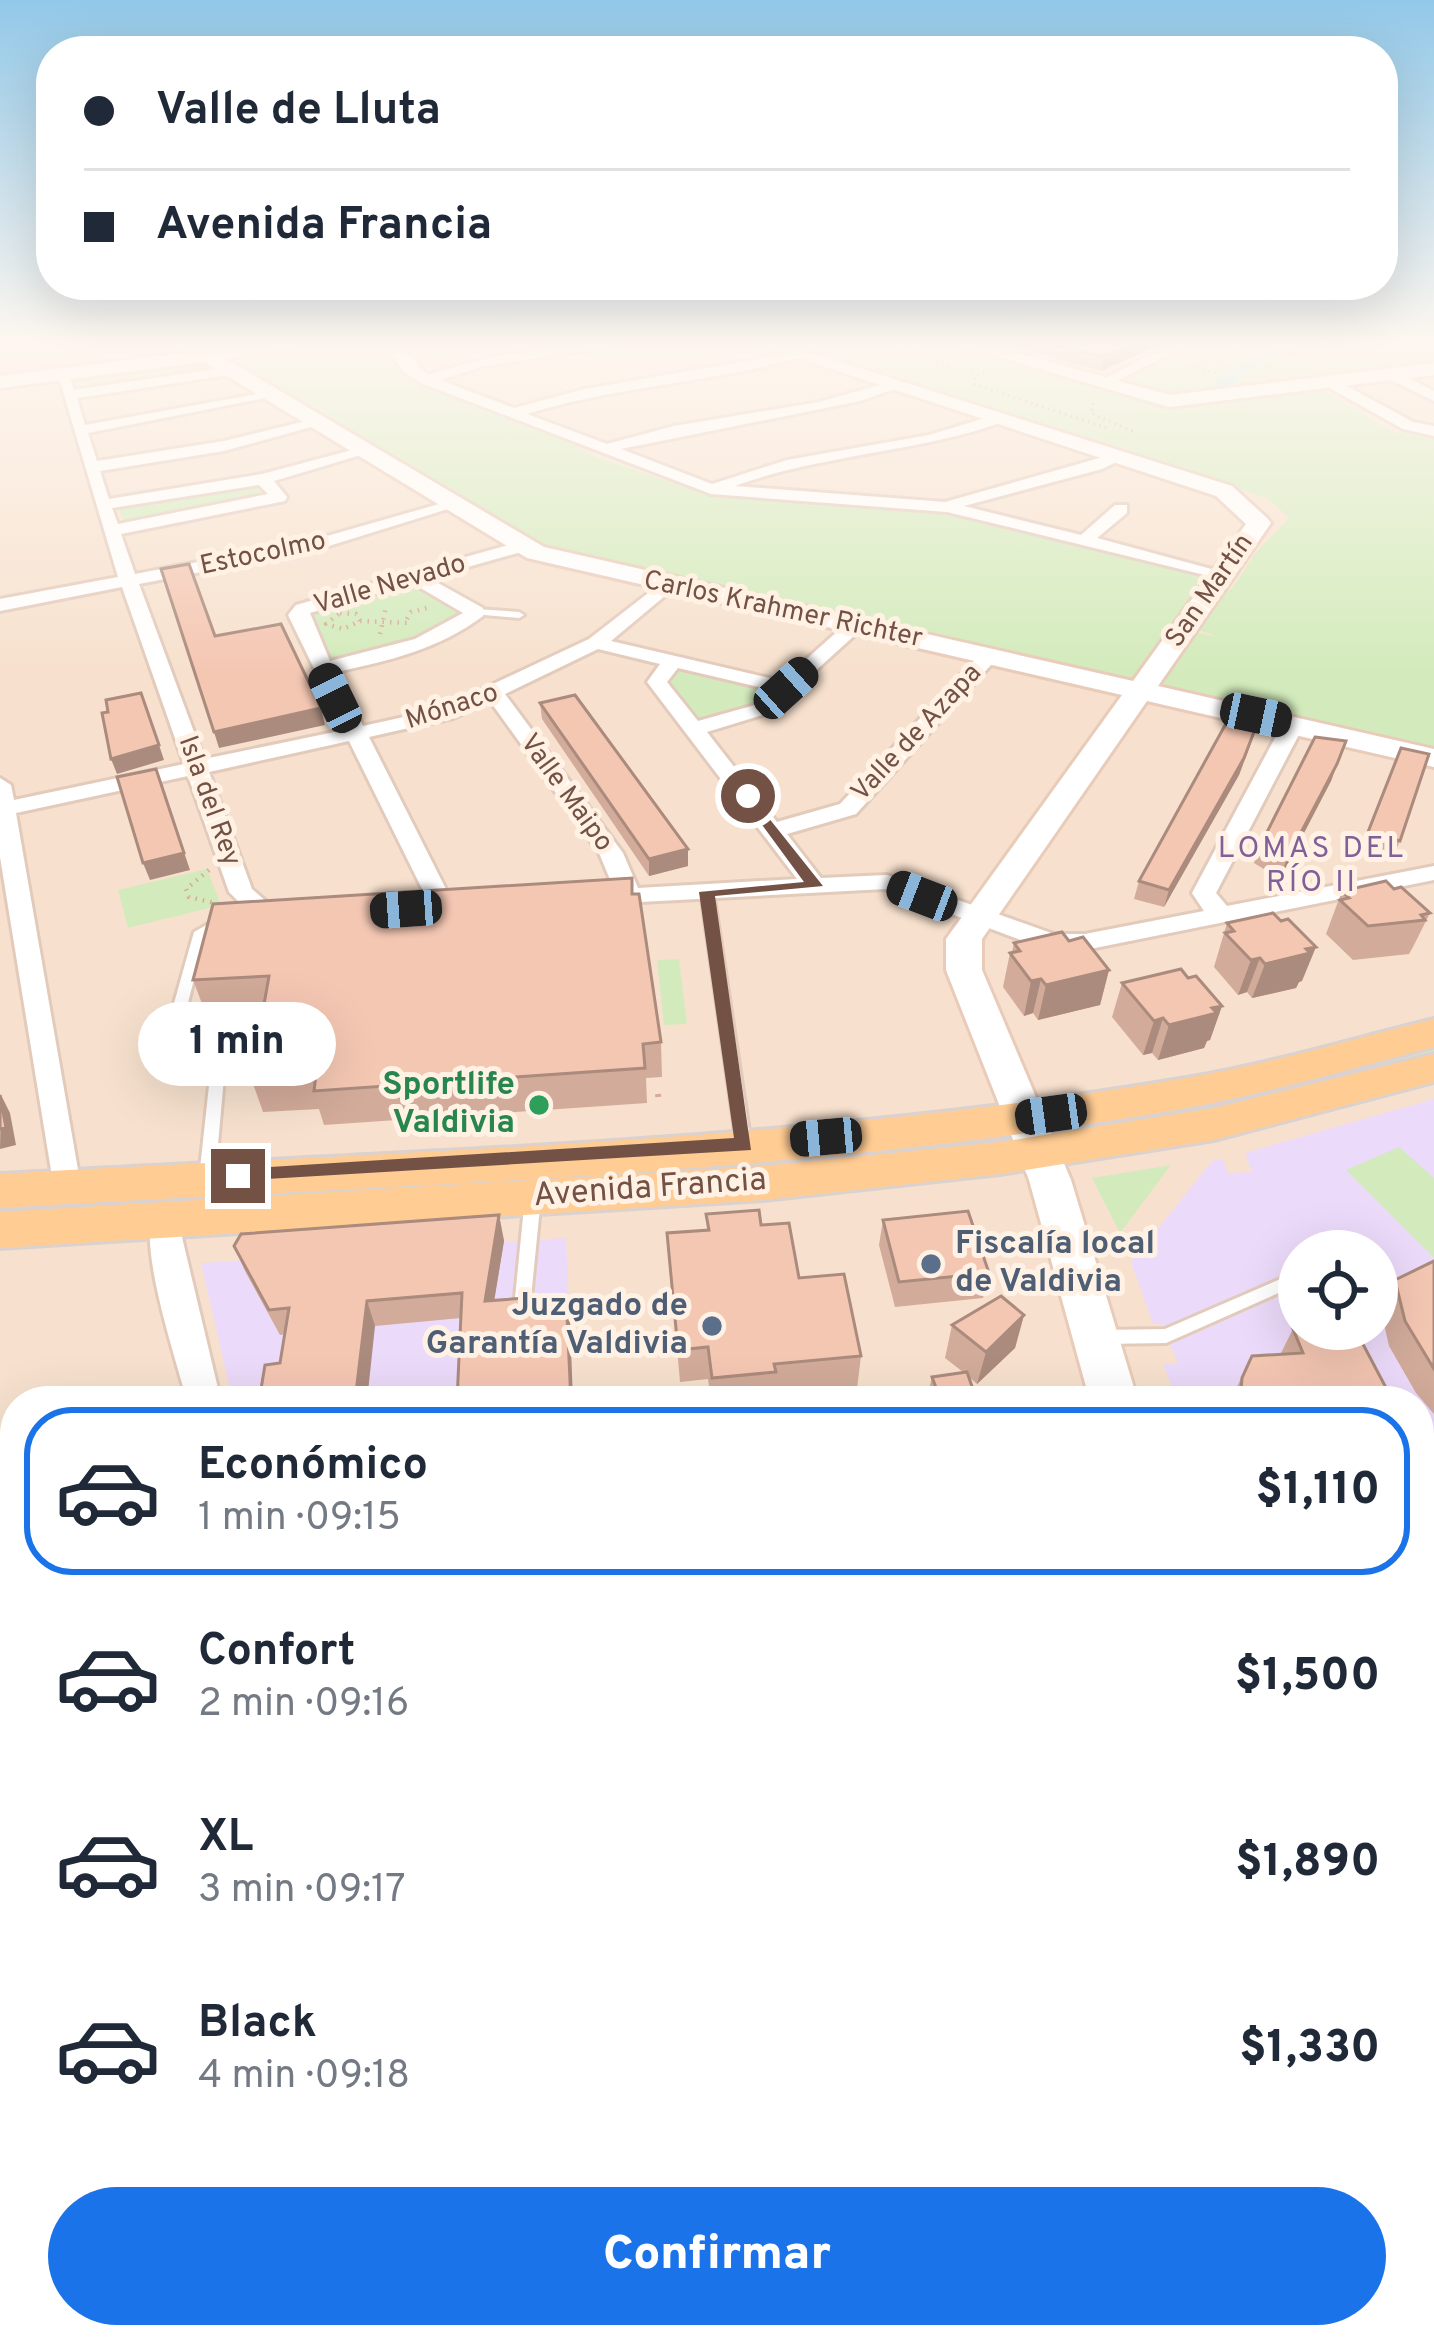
<!DOCTYPE html>
<html lang="es">
<meta charset="utf-8">
<style>
:root{--surface:#fff;--page:#f6f6f7;--text:#1f2937;--muted:#747a83;--line:#e0e1e3;--accent:#1a73e8}
body{margin:0;font-family:Overpass,sans-serif;background:var(--page);color:var(--text);height:100vh;display:flex;flex-direction:column;font-size:45px;white-space:nowrap}
*{box-sizing:border-box;margin:0}
p{font-size:39px;color:var(--muted)}
.icon{flex:none;width:66px;height:66px;fill:none;stroke:currentColor;stroke-width:2;stroke-linecap:round;stroke-linejoin:round}
.map{position:relative;flex:1;overflow:hidden}
.details{position:absolute;left:0px;top:1386px;width:1434px;height:963px;display:flex;flex-direction:column;background:var(--surface);border-radius:48px 48px 0 0;box-shadow:0 12px 48px #0002}
.details>*{flex:none}
.guide{position:absolute;left:36px;top:36px;width:1362px;height:264px;border-radius:48px;box-shadow:0 12px 48px #0002;display:grid;align-content:center;height:264px;padding:0 48px;background:var(--surface)}
.tools{position:absolute;left:1278px;top:1230px;display:grid;gap:24px}
.tools a{display:grid;place-items:center;width:120px;height:120px;border-radius:50%;background:var(--surface);box-shadow:0 12px 48px #0002;font-size:60px}
.end{position:absolute;width:54px;height:54px;margin:-27px;border:15px solid #745145;background:#fff;box-shadow:0 0 0 6px #fff}
.from{border-radius:50%}
.bubble{position:absolute;height:84px;border-radius:42px;background:var(--surface);box-shadow:0 12px 48px #0002;font-size:39px;font-weight:800;line-height:84px;text-align:center}
.car{position:absolute;width:36px;height:72px;margin:-36px -18px;border-radius:15px;box-shadow:0 0 9px 3px #0007;background:linear-gradient(#222 24%,#8ab4d8 0 40%,#222 0 76%,#8ab4d8 0 86%,#222 0)}
.guide b{display:flex;align-items:center;gap:42px;height:114px;font-size:45px}
.guide b+b{border-top:3px solid var(--line)}
.guide i{width:30px;height:30px;background:var(--text)}
ul{padding:21px 0 0;list-style:none}
li{display:flex;align-items:center;gap:36px;height:168px;margin:0 24px 18px;padding:0 24px;border:6px solid transparent;border-radius:48px}
li div{flex:1}
li b{display:block;font-size:45px}
li em{font-style:normal;font-weight:800}
li.selected{border-color:var(--accent)}
li>.icon{width:108px;height:108px;stroke-width:1.5}
.action{display:flex;gap:24px;margin-top:auto;padding:24px 48px}
.action a{flex:1;height:138px;border-radius:72px;background:var(--accent);color:#fff;font-size:48px;font-weight:800;line-height:138px;text-align:center}
.map>svg:first-child{display:block}
.residential{fill:#f7e1ce;fill-rule:evenodd}
.education{fill:#ebdaf9;fill-rule:evenodd}
.green{fill:#d3ebbc}
.lines{fill:none;stroke-linecap:round;stroke-linejoin:round}
.canal{fill:#b1e5e7;fill-rule:evenodd}
.lane-casing{stroke:#e3cbbc;stroke-width:6}
.street-casing{stroke:#e3cbbc;stroke-width:6}
.secondary-casing{stroke:#e9cbb9;stroke-width:6}
.primary-casing{stroke:#dbd2cf;stroke-width:6}
.path-far3{stroke:#d8aa97;stroke-width:3;stroke-dasharray:1.5 4.5;stroke-linecap:butt}
.path-far2{stroke:#d8aa97;stroke-width:4.5;stroke-dasharray:1.5 6;stroke-linecap:butt}
.path-far1{stroke:#d8aa97;stroke-width:6;stroke-dasharray:3 9;stroke-linecap:butt}
.path{stroke:#d8aa97;stroke-width:8;stroke-dasharray:4.5 12;stroke-linecap:butt}
.lane{fill:#fff;fill-rule:evenodd}
.street{fill:#fff;fill-rule:evenodd}
.secondary{fill:#fff;fill-rule:evenodd}
.primary{fill:#ffcc93;fill-rule:evenodd}
.wall{fill:#d2ab9a}
.shaded-wall{fill:#ab8b7d}
.building{fill:#f4c7b3;stroke:#ab8b7d;stroke-width:3}
.route{fill:#745145}
.leisure-dot{fill:#2e9e5b;stroke:#fff2e5;stroke-width:4.5}
.service-dot{fill:#5c6f8a;stroke:#fff2e5;stroke-width:4.5}
.labels{text-anchor:middle;dominant-baseline:central;stroke-width:10;stroke-linejoin:round;paint-order:stroke}
.far-street-label{font-size:27px;fill:#745145;stroke:#fff2e5}
.far-neighbourhood-label{font-size:30px;letter-spacing:3px;fill:#806098;stroke:#fff2e5}
.leisure-label{font-size:33px;font-weight:bold;fill:#27864d;stroke:#fff2e5;text-anchor:end}
.street-label{font-size:33px;fill:#745145;stroke:#fff2e5}
.service-label{font-size:33px;font-weight:bold;fill:#4e5e75;stroke:#fff2e5;text-anchor:start}
</style>
<div class="map">
<svg width="1434" height="2347" viewBox="0 0 1434 2347">
<rect width="100%" height="100%" fill="#fdeedd"/>
<path class="residential" d="M 0,343 L 1434,343 L 1434,2347 L 0,2347 ZM 1299,1251 L 1377,1251 L 1377,1329 L 1299,1329 ZM 15,1401 L 1419,1401 L 1419,2334 L 15,2334 Z"/>
<g class="education">
<path d="M 1434,1099 L 1434,1666 L 1419,1674 L 1419,1401 L 1177,1401 L 1163,1364 L 1178,1363 L 1161,1324 L 1153,1324 L 1131,1262 L 1213,1160 L 1223,1160 L 1228,1173 L 1252,1172 L 1245,1153 ZM 1299,1251 L 1377,1251 L 1377,1329 L 1299,1329 Z"/>
<polygon points="566,1238 573,1401 233,1401 201,1263"/>
</g>
<g class="green">
<polygon points="340,343 373,343 412,383 512,414 599,458 711,496 951,512 1201,575 1196,584 1231,590 1257,551 1289,518 1267,498 770,343 948,343 1168,407 1319,388 1394,432 1434,438 1434,749 1168,687 1160,679 1195,633 1217,636 1180,624 1136,680 1127,681 539,550 221,357"/>
<polygon points="1196,343 1434,343 1434,363 1166,396 1121,384 1119,379"/>
<polygon points="197,361 212,372 75,392 69,378"/>
<polygon points="264,484 272,495 125,525 117,505"/>
<polygon points="410,586 424,586 462,611 461,617 400,648 325,661 304,618 315,610"/>
<path d="M 683,668 L 768,687 L 773,693 C 751,712 723,723 694,719 L 663,681 L 670,670 Z"/>
<polygon points="207,869 221,905 128,928 118,890"/>
<polygon points="679,959 687,1024 664,1025 657,960"/>
<polygon points="1434,1044 1434,1056 1098,1131 1095,1127 1179,1111 1204,1098"/>
<polygon points="992,1131 1000,1141 822,1165 286,1199 287,1186"/>
<polygon points="1399,1147 1434,1178 1434,1258 1346,1170"/>
<polygon points="1171,1165 1120,1233 1092,1178"/>
<polygon points="0,1753 15,1766 15,2334 236,2334 237,2347 0,2347"/>
</g>
<g class="lines">
<polygon class="canal" points="1275,343 1292,343 1228,386 1216,386 1216,380"/>
<g class="lane-casing">
<g id="lane">
<polygon points="476,609 519,612 524,615 519,618 473,614 473,610"/>
<polygon points="707,888 713,892 751,1145 744,1150 737,1145 701,892"/>
<polygon points="224,915 230,919 228,922 206,934 185,1014 225,1066 215,1178 207,1184 199,1178 211,1067 171,1014 194,932"/>
<polygon points="533,1191 538,1193 541,1197 531,1298 529,1303 523,1305 517,1303 515,1298 525,1197 528,1193"/>
<polygon points="1299,1271 1299,1284 1166,1343 1103,1344 1097,1342 1095,1337 1097,1332 1103,1330 1165,1329"/>
</g>
</g>
<g class="street-casing">
<g id="street">
<polygon points="173,343 190,343 215,356 203,359"/>
<path d="M 382,343 L 396,343 L 428,375 C 494,354 566,341 636,343 L 484,366 L 440,380 L 514,408 L 585,389 L 798,352 L 798,358 C 709,383 616,386 527,414 L 607,444 L 674,426 L 819,402 L 890,382 L 895,389 L 860,401 L 621,449 L 712,484 L 787,460 L 929,435 L 998,414 L 1003,422 C 916,453 822,454 735,486 L 945,502 L 1117,453 L 1125,458 L 1102,469 L 964,506 L 1081,535 L 1115,505 L 1127,505 L 1127,513 L 1097,538 L 1230,574 L 1221,579 L 947,512 L 711,494 L 421,383 L 405,373 Z"/>
<polygon points="1174,343 1191,343 1109,385 1097,382"/>
<path d="M 230,367 L 235,374 L 77,398 L 85,425 L 268,392 L 275,396 L 88,433 L 97,461 L 224,441 L 314,419 L 322,424 L 224,451 L 100,471 L 109,499 L 262,474 L 363,447 L 371,452 L 274,481 L 287,497 L 285,501 L 121,534 L 135,574 L 313,540 L 453,500 L 461,505 L 316,550 L 139,584 L 204,759 L 344,730 L 288,615 L 296,605 L 522,541 L 528,542 L 528,550 L 429,578 L 483,608 L 483,616 C 439,649 389,661 336,672 L 363,726 L 440,709 L 589,639 L 665,580 L 672,582 L 672,590 L 611,641 L 782,681 L 849,621 L 866,625 L 769,713 L 707,732 L 777,822 L 840,804 L 983,651 L 1000,655 L 856,814 L 787,834 L 821,878 L 887,875 L 1054,934 L 1085,934 L 1204,911 L 1192,893 L 1283,723 L 1294,717 L 1305,723 L 1216,893 L 1227,906 L 1434,866 L 1434,880 L 1085,950 L 1042,948 L 885,889 L 602,904 L 593,902 L 593,892 L 614,889 L 599,853 L 490,701 L 453,718 L 369,737 L 455,907 L 443,915 L 431,907 L 349,741 L 209,772 L 252,889 L 268,903 L 297,916 L 285,924 L 250,913 L 229,892 L 188,776 L 16,813 L 81,1187 L 77,1195 L 55,1195 L 0,857 L 0,778 L 11,785 L 14,800 L 184,764 L 122,587 L 0,611 L 0,599 L 118,577 L 57,371 L 67,371 L 74,390 ZM 259,485 L 268,494 L 118,524 L 112,508 ZM 412,583 L 463,613 L 415,639 L 330,661 L 310,613 ZM 598,649 L 660,664 L 647,682 L 797,879 L 638,888 L 623,853 L 505,694 ZM 678,668 L 771,690 L 755,705 L 698,721 L 667,682 Z"/>
<polygon points="1385,371 1395,371 1434,391 1434,401 1385,377"/>
<polygon points="1324,379 1334,379 1413,422 1434,426 1434,436 1403,429 1324,385"/>
<path d="M 165,1208 L 176,1212 L 221,1401 L 187,1401 C 177,1362 137,1245 154,1212 Z"/>
<polygon points="1434,1715 1434,1758 1419,1765 1419,1722"/>
<polygon points="1434,1999 1434,2049 1419,2055 1419,2005"/>
<polygon points="399,2334 451,2334 455,2347 401,2347"/>
<polygon points="743,2334 795,2334 801,2347 747,2347"/>
<polygon points="908,2334 975,2334 970,2347 902,2347"/>
</g>
</g>
<g class="secondary-casing">
<g id="secondary">
<polygon points="262,343 314,343 226,359 544,547 1133,681 1246,524 1216,496 753,343 780,343 1232,486 1267,518 1271,523 1158,686 1434,749 1434,767 1147,701 982,939 982,970 1071,1180 1138,1401 1090,1401 1029,1180 946,970 946,939 1122,695 527,558 204,362 0,388 0,376"/>
<polygon points="952,343 982,343 1170,395 1434,363 1434,375 1169,407"/>
<polygon points="1419,1881 1434,1887 1434,1963 1419,1957"/>
</g>
</g>
<g class="primary-casing">
<g id="primary">
<path d="M 1434,1019 L 1434,1047 C 1352,1068 1270,1093 1187,1108 C 796,1177 396,1184 0,1208 L 0,1174 C 395,1151 795,1144 1186,1078 C 1270,1064 1352,1039 1434,1019 Z"/>
<polygon points="1434,1054 1434,1082 1214,1140 1000,1174 764,1200 0,1248 0,1212 764,1166 1000,1142 1214,1108"/>
</g>
</g>
<g class="path-far3">
<polyline points="873,343 976,375"/>
<polyline points="1258,343 1317,362"/>
<polyline points="894,346 916,349 916,356"/>
<polyline points="1216,360 1248,343"/>
<polygon points="1200,361 1228,368 1215,373 1192,367"/>
<polyline points="1269,366 1307,343"/>
<polyline points="990,370 976,375 974,384 1110,429"/>
<polyline points="1093,403 1091,413 1134,432"/>
</g>
<g class="path-far2">
<polygon points="340,613 356,614 360,621 343,629 326,624"/>
<polyline points="407,619 411,612 427,608"/>
<polyline points="360,621 412,623"/>
<polyline points="380,634 386,607"/>
<polyline points="209,870 186,889 189,897 215,903"/>
</g>
<polyline class="path-far1" points="658,1094 659,1106"/>
<polyline class="path" points="0,1701 4,1712 15,1715"/>
<use href="#lane" class="lane"/>
<use href="#street" class="street"/>
<use href="#secondary" class="secondary"/>
<use href="#primary" class="primary"/>
</g>
<g class="wall">
<polygon points="999,343 1164,343 1101,371"/>
<polygon points="540,703 688,866 649,876 542,719"/>
<polygon points="1255,732 1239,775 1164,907 1134,899 1139,881"/>
<polygon points="1346,741 1331,781 1280,879 1254,863 1260,846"/>
<polygon points="1401,748 1400,841 1392,858 1361,850"/>
<polygon points="1394,889 1430,913 1413,947 1409,954 1353,960 1326,934 1342,891"/>
<polygon points="632,894 661,1042 662,1077 646,1078 647,1103 324,1125 319,1109 263,1112 251,1078 263,1011 206,1014 193,980"/>
<polygon points="1227,923 1302,981 1299,982 1296,988 1252,998 1247,992 1238,995 1214,967"/>
<polygon points="1069,941 1109,970 1100,1005 1038,1020 1033,1013 1024,1016 1003,987 1010,953 1012,952 1014,943"/>
<polygon points="1188,978 1222,1006 1210,1040 1207,1041 1204,1048 1158,1060 1152,1053 1143,1055 1112,1017 1122,983"/>
<polygon points="706,1214 761,1225 799,1278 861,1356 857,1389 774,1396 774,1401 711,1401 708,1379 680,1382 667,1233 707,1230"/>
<polygon points="499,1215 504,1241 494,1301 566,1295 570,1321 461,1318 375,1326 280,1363 285,1334 280,1335 245,1271 234,1246"/>
<polygon points="883,1220 989,1273 983,1298 895,1307 879,1245"/>
<polygon points="1434,1261 1434,1414 1416,1393 1389,1346 1380,1306 1395,1280"/>
<polygon points="1024,1315 1015,1348 977,1384 969,1377 977,1401 931,1401 928,1393 932,1377 963,1372 945,1358 952,1325"/>
<polygon points="1293,1329 1393,1401 1230,1401 1252,1356 1280,1355"/>
<polygon points="1419,1437 1434,1470 1434,1626 1419,1627"/>
</g>
<g class="shaded-wall">
<polygon points="1137,343 1164,343 1101,371 1103,357"/>
<polygon points="321,708 325,725 219,748 214,732"/>
<polygon points="1255,732 1239,775 1164,907 1169,890"/>
<polygon points="159,745 164,760 117,774 111,759"/>
<polygon points="1337,764 1331,781 1280,879 1286,861"/>
<polygon points="156,769 190,870 150,880 143,863"/>
<polygon points="688,849 688,866 649,876 649,859"/>
<polygon points="1316,947 1302,981 1299,982 1296,988 1252,998 1265,964"/>
<polygon points="1260,958 1247,992 1238,995 1251,960"/>
<polygon points="1109,970 1100,1005 1038,1020 1046,985"/>
<polygon points="1041,979 1033,1013 1024,1016 1031,981"/>
<polygon points="1222,1006 1210,1040 1207,1041 1204,1048 1158,1060 1169,1025"/>
<polygon points="1163,1018 1152,1053 1143,1055 1154,1021"/>
<polygon points="1,1095 10,1113 16,1145 0,1149"/>
<polygon points="499,1215 504,1241 490,1326 485,1301"/>
<polygon points="566,1295 570,1321 573,1401 571,1401"/>
<polygon points="367,1301 375,1326 367,1401 355,1401"/>
<polygon points="1024,1315 1015,1348 977,1384 986,1352"/>
</g>
<g class="building">
<polygon points="1050,343 1137,343 1103,357"/>
<polygon points="189,564 215,636 281,624 321,708 214,732 161,569"/>
<polygon points="141,693 159,745 111,759 102,713 108,712 106,700"/>
<polygon points="575,695 688,849 649,859 540,703"/>
<polygon points="1234,709 1260,716 1244,758 1169,890 1139,881"/>
<polygon points="1315,737 1346,741 1337,764 1286,861 1260,846"/>
<polygon points="1401,748 1429,754 1400,841 1368,832"/>
<polygon points="156,769 184,853 143,863 117,777"/>
<polygon points="632,878 632,894 639,894 641,907 661,1042 643,1044 645,1068 314,1091 316,1074 251,1078 269,976 193,980 213,904"/>
<polygon points="1386,881 1394,889 1401,887 1430,913 1421,915 1425,920 1368,926 1340,900 1349,898 1342,891"/>
<polygon points="1273,913 1281,921 1288,919 1316,947 1306,949 1310,953 1265,964 1260,958 1251,960 1225,933 1234,931 1227,923"/>
<polygon points="1062,932 1069,941 1083,937 1109,970 1046,985 1041,979 1031,981 1010,953 1020,951 1014,943"/>
<polygon points="1181,969 1188,978 1196,976 1222,1006 1212,1008 1217,1013 1169,1025 1163,1018 1154,1021 1122,983"/>
<polygon points="0,1095 6,1128 0,1129"/>
<polygon points="759,1210 761,1225 789,1223 799,1278 844,1274 861,1356 774,1364 776,1372 712,1378 708,1347 678,1350 667,1233 709,1230 706,1214"/>
<polygon points="968,1211 989,1273 899,1282 883,1220"/>
<polygon points="499,1215 485,1301 566,1295 571,1401 457,1401 462,1293 367,1301 355,1401 259,1401 265,1365 280,1363 289,1308 269,1310 234,1246 241,1234"/>
<polygon points="1434,1261 1434,1369 1405,1321 1395,1280"/>
<polygon points="1001,1296 1024,1315 986,1352 952,1325"/>
<polygon points="1293,1329 1355,1329 1393,1401 1240,1401 1242,1378 1252,1356 1303,1353"/>
<polygon points="967,1372 977,1401 941,1401 932,1377"/>
<polygon points="1419,1437 1434,1470 1434,1605 1419,1606"/>
</g>
<linearGradient id="sky" x2="0" y2="1"><stop stop-color="#92c8e8"/><stop offset="0.51" stop-color="#fef7f0"/><stop offset="1" stop-color="#fef7f0" stop-opacity="0"/></linearGradient>
<rect width="1434" height="671" fill="url(#sky)"/>
<polygon class="route" points="748,792 823,886 715,896 751,1150 232,1181 232,1171 238,1169 734,1138 699,892 804,882 741,796"/>
<circle class="leisure-dot" cx="539" cy="1105" r="12"/>
<g class="service-dot">
<circle cx="931" cy="1264" r="12"/>
<circle cx="712" cy="1326" r="12"/>
</g>
<g class="labels">
<g class="far-street-label">
<text transform="translate(263 554) rotate(-12)">Estocolmo</text>
<text transform="translate(390 585) rotate(-16)">Valle Nevado</text>
<text transform="translate(1210 591) rotate(-55)">San Martín</text>
<text transform="translate(783 610) rotate(12)">Carlos Krahmer Richter</text>
<text transform="translate(452 707) rotate(-18)">Mónaco</text>
<text transform="translate(917 733) rotate(-47)">Valle de Azapa</text>
<text transform="translate(566 793) rotate(54)">Valle Maipo</text>
<text transform="translate(209 801) rotate(70)">Isla del Rey</text>
</g>
<g class="far-neighbourhood-label">
<text x="1312" y="849">LOMAS DEL<tspan x="1312" dy="34">RÍO II</tspan></text>
</g>
<g class="leisure-label">
<text x="515" y="1086">Sportlife<tspan x="515" dy="38">Valdivia</tspan></text>
</g>
<g class="street-label">
<text transform="translate(650 1189) rotate(-4)">Avenida Francia</text>
</g>
<g class="service-label">
<text x="955" y="1245">Fiscalía local<tspan x="955" dy="38">de Valdivia</tspan></text>
<text x="688" y="1307" text-anchor="end">Juzgado de<tspan x="688" dy="38">Garantía Valdivia</tspan></text>
</g>
</g>
</svg>
<div class="tools">
<a><svg class="icon" aria-label="locate" viewBox="0 0 24 24"><circle cx="12" cy="12" r="6"/><path d="M12 2v4M12 18v4M2 12h4M18 12h4"/></svg></a>
</div>
<i class="end from" style="left:748px;top:796px"></i>
<i class="end" style="left:238px;top:1176px"></i>
<div class="bubble" style="left:138px;top:1002px;width:198px">1 min</div>
<i class="car" style="left:786px;top:688px;rotate:48deg"></i>
<i class="car" style="left:335px;top:698px;rotate:334deg"></i>
<i class="car" style="left:1256px;top:715px;rotate:102deg"></i>
<i class="car" style="left:922px;top:896px;rotate:291deg"></i>
<i class="car" style="left:406px;top:909px;rotate:266deg"></i>
<i class="car" style="left:1051px;top:1114px;rotate:262deg"></i>
<i class="car" style="left:826px;top:1137px;rotate:265deg"></i>
<div class="guide">
<b><i class="from"></i>Valle de Lluta</b>
<b><i></i>Avenida Francia</b>
</div>
<section class="details">
<ul>
<li class="selected"><svg class="icon" aria-label="car" viewBox="0 0 24 24"><path d="M5 17H2v-5l4-1 3-4h7l3 4 3 1v5h-3M9 17h6M6 11h13"/><circle cx="7" cy="17" r="2"/><circle cx="17" cy="17" r="2"/></svg><div><b>Económico</b><p>1 min · 09:15</p></div><em>$1,110</em></li>
<li><svg class="icon" aria-label="car" viewBox="0 0 24 24"><path d="M5 17H2v-5l4-1 3-4h7l3 4 3 1v5h-3M9 17h6M6 11h13"/><circle cx="7" cy="17" r="2"/><circle cx="17" cy="17" r="2"/></svg><div><b>Confort</b><p>2 min · 09:16</p></div><em>$1,500</em></li>
<li><svg class="icon" aria-label="car" viewBox="0 0 24 24"><path d="M5 17H2v-5l4-1 3-4h7l3 4 3 1v5h-3M9 17h6M6 11h13"/><circle cx="7" cy="17" r="2"/><circle cx="17" cy="17" r="2"/></svg><div><b>XL</b><p>3 min · 09:17</p></div><em>$1,890</em></li>
<li><svg class="icon" aria-label="car" viewBox="0 0 24 24"><path d="M5 17H2v-5l4-1 3-4h7l3 4 3 1v5h-3M9 17h6M6 11h13"/><circle cx="7" cy="17" r="2"/><circle cx="17" cy="17" r="2"/></svg><div><b>Black</b><p>4 min · 09:18</p></div><em>$1,330</em></li>
</ul>
<div class="action"><a>Confirmar</a></div>
</section>
</div>
